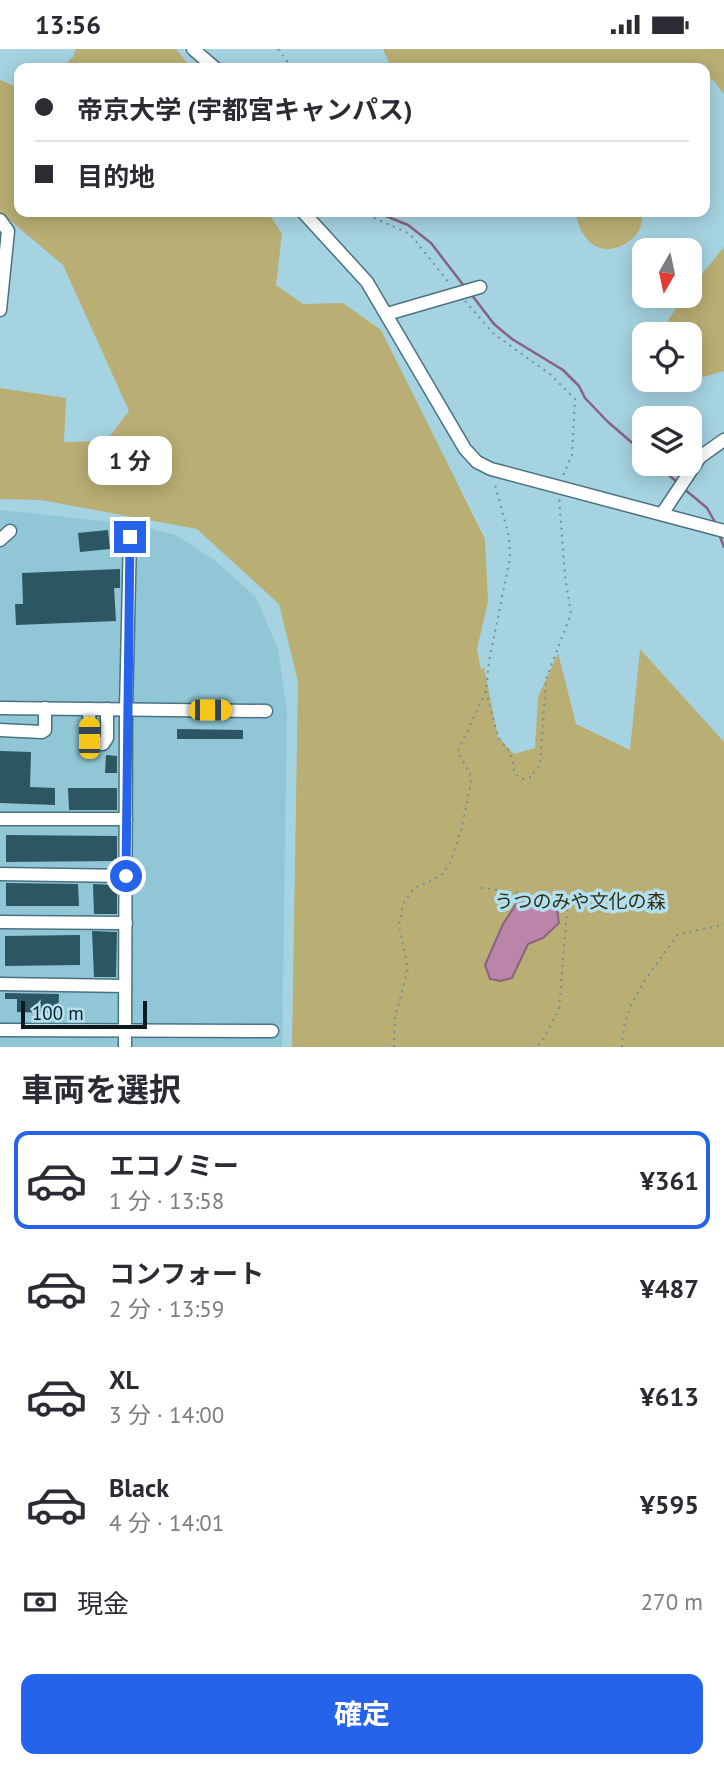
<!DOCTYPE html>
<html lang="ja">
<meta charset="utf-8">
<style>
:root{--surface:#fff;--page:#f2f2f3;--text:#2b2b33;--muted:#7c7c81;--line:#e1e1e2;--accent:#2563eb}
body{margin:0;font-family:"PT Sans","Noto Sans JP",sans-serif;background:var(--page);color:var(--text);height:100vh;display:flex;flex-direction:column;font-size:26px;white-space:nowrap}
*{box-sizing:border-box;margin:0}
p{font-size:23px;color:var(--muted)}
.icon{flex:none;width:38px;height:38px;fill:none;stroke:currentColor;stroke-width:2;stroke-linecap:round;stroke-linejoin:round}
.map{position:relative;height:998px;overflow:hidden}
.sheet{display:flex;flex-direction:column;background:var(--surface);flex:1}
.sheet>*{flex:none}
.banner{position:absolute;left:14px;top:14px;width:696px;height:154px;border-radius:14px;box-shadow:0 4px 18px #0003;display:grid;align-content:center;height:154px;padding:0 21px;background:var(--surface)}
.needle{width:46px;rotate:189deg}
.tools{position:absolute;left:632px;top:189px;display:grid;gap:14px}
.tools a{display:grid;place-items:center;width:70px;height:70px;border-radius:14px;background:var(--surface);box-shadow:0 4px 18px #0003;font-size:35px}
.scale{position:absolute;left:21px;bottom:18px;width:126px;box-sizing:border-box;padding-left:7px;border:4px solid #091b20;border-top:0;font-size:19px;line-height:24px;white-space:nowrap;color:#091b20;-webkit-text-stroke:5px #b3e0ee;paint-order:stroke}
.end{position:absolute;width:32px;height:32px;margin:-16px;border:9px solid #2563eb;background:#fff;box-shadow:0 0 0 4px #fff}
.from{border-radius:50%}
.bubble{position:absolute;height:49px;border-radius:14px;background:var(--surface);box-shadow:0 4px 18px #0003;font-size:23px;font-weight:700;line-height:49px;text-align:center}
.car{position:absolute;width:21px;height:42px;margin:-21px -10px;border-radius:9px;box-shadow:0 0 5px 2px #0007;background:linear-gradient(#f5c518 24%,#345 0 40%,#f5c518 0 76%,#345 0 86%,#f5c518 0)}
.banner b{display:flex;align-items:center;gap:24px;height:66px;font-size:26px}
.banner b+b{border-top:2px solid var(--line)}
.banner i{width:18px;height:18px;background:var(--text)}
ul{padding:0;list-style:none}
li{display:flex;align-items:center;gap:21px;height:98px;margin:0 14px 10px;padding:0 7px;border:4px solid transparent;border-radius:14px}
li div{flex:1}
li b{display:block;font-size:26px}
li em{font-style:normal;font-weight:700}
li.active{border-color:var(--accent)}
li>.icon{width:63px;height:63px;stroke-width:1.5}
h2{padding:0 21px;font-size:32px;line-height:84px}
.pay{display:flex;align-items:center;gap:18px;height:77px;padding:0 21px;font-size:26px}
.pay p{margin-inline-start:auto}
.primary-button{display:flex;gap:14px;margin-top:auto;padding:14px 21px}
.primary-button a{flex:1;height:80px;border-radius:14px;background:var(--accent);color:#fff;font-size:28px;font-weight:700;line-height:80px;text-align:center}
.status{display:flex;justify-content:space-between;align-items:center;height:49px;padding:0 35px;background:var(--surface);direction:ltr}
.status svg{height:19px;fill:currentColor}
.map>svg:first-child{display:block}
.built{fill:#91c6d7}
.green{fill:#b9ae74}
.water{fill:#bb84a9;stroke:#866480;stroke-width:2}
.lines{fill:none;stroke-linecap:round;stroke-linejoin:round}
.stream{stroke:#866480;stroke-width:2.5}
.building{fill:#2c5662}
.minor-casing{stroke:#497380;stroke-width:15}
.path{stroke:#6f929d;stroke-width:2;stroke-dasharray:2 5;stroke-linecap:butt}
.minor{stroke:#fff;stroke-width:12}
.route{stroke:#2563eb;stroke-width:9}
.labels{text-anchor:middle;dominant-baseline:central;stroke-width:7;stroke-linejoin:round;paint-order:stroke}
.park-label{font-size:19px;fill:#332d11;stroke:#b3e0ee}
</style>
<div class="status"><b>13:56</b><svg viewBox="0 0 49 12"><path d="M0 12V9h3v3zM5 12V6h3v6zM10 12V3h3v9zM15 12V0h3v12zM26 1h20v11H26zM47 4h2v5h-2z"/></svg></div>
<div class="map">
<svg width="724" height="998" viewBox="0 0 724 998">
<rect width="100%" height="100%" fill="#a6d3e1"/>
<polygon class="built" points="0,461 131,475 176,486 214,511 256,548 278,600 287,663 282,998 0,998"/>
<g class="green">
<polygon points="76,0 176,0 191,19 61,19 73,8"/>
<polygon points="383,0 724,0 724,45 714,32 705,26 705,19 692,17 687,19 391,19"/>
<polygon points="0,31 19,39 19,163 268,163 282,185 276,236 303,255 343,254 381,281 485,490 488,553 477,600 481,621 484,618 498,688 514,705 535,699 538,648 558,604 576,675 630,701 640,600 724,693 724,998 292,998 298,633 279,555 197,480 41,451 0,450 0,339 66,349 64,393 106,392 129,362 63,216 0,163"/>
<path d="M 576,163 L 643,163 C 642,168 642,175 640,179 C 637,186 631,191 625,195 C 598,210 579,189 576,163 Z"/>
<polygon points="724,198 724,322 703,328 690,324 690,285 665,285 669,270 684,247 690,247 690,240"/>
</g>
<polygon class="water" points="520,849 556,853 559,874 543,889 528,895 512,929 500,932 490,930 485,916 503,875"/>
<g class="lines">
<g class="stream">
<polyline points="376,163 408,176 431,194 464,237"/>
<polyline points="471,245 494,275 512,290 563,321 579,337 585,349 608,373 644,404"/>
<polyline points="656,415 678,434"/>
<polyline points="683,439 707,459 716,475"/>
<polyline points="719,485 724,498"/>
</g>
</g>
<g class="building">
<polygon points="108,481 110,500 80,503 78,484"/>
<polygon points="120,520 120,539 114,539 116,572 16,576 15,555 23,555 22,524"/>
<polygon points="177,680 243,681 243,690 177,690"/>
<polygon points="0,702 31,703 30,738 55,739 55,756 0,754"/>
<polygon points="106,706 117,707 117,724 105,724"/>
<polygon points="68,739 117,739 117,761 69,761"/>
<polygon points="6,786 117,787 117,812 6,813"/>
<polygon points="6,834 78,835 79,857 6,857"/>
<polygon points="93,835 117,836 117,865 94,865"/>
<polygon points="92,882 117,883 116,928 94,928"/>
<polygon points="80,886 80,916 5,917 5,887"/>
<polygon points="5,944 59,945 58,964 17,963 17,950 5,950"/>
</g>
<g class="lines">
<g class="minor-casing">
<g id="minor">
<polyline points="193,0 215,19"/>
<polyline points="303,163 367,233 465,400 477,413 491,420 724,482"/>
<polyline points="0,171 8,182 0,261"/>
<polyline points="387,265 480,238"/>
<polyline points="662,465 700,408 724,391"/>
<polyline points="0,491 10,482"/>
<polyline points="0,659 266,662"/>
<polyline points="89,660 90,691 94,695 103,695 107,689 107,660"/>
<polyline points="0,681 42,683 45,681 45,659"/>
<polyline points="0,770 126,770"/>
<polyline points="0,825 126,827"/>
<polyline points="0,873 126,874"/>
<polyline points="0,935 125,937"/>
<polyline points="0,981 272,982"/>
<polyline points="125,998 126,660 130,488"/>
</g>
</g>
<g class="path">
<polyline points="278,0 292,19"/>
<polyline points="361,163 410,185 450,235"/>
<polyline points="465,252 494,285 551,326 575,350 572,406 562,429"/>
<polyline points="486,642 498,688 511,705 515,725 522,730 532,728 535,721 540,717 546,630 571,565 565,527 559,448"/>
<polyline points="481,839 568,850 559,960 541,994 536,998"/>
<polyline points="394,998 395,968 408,920 399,877 403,855 413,840 441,827 450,814 461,782 471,734 470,726 458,702 486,642 489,612 510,509 509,488 494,432"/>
<path d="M 622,998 C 622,953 654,920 678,885 L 724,876"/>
</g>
<use href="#minor" class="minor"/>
</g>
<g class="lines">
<polyline class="route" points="126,827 130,488"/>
</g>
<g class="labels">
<g class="park-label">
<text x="580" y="852">うつのみや文化の森</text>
</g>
</g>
</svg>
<div class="tools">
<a><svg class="needle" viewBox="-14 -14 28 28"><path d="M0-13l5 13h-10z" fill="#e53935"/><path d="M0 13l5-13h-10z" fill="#7c7c81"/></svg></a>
<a><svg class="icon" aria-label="locate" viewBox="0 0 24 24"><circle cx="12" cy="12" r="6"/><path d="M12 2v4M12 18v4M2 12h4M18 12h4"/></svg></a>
<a><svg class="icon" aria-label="layers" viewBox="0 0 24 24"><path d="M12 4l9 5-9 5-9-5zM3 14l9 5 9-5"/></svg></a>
</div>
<div class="scale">100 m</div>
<i class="end from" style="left:126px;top:827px"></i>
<i class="end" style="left:130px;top:488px"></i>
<div class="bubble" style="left:88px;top:387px;width:84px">1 分</div>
<i class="car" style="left:210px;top:661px;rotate:90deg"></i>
<i class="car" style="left:89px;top:689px;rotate:0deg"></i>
<div class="banner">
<b><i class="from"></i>帝京大学 (宇都宮キャンパス)</b>
<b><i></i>目的地</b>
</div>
</div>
<section class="sheet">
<h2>車両を選択</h2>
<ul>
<li class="active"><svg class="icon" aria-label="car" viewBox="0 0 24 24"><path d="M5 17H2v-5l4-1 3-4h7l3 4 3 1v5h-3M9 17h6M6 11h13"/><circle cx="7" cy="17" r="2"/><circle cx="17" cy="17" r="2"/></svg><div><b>エコノミー</b><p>1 分 · 13:58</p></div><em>¥361</em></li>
<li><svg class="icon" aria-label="car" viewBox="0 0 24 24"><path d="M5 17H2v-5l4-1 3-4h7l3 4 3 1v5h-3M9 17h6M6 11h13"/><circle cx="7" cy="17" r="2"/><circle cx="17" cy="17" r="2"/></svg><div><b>コンフォート</b><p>2 分 · 13:59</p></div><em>¥487</em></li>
<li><svg class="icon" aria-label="car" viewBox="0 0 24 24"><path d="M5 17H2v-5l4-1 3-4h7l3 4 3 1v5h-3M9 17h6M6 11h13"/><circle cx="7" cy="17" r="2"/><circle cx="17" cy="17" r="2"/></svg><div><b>XL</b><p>3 分 · 14:00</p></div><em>¥613</em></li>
<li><svg class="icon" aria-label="car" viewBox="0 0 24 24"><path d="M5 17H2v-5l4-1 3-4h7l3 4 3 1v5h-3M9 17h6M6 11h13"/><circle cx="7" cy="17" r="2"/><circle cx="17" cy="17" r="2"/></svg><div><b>Black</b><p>4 分 · 14:01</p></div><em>¥595</em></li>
</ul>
<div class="pay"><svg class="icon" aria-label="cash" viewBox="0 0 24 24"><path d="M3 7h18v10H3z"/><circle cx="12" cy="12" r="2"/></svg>現金<p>270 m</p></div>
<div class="primary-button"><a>確定</a></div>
</section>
